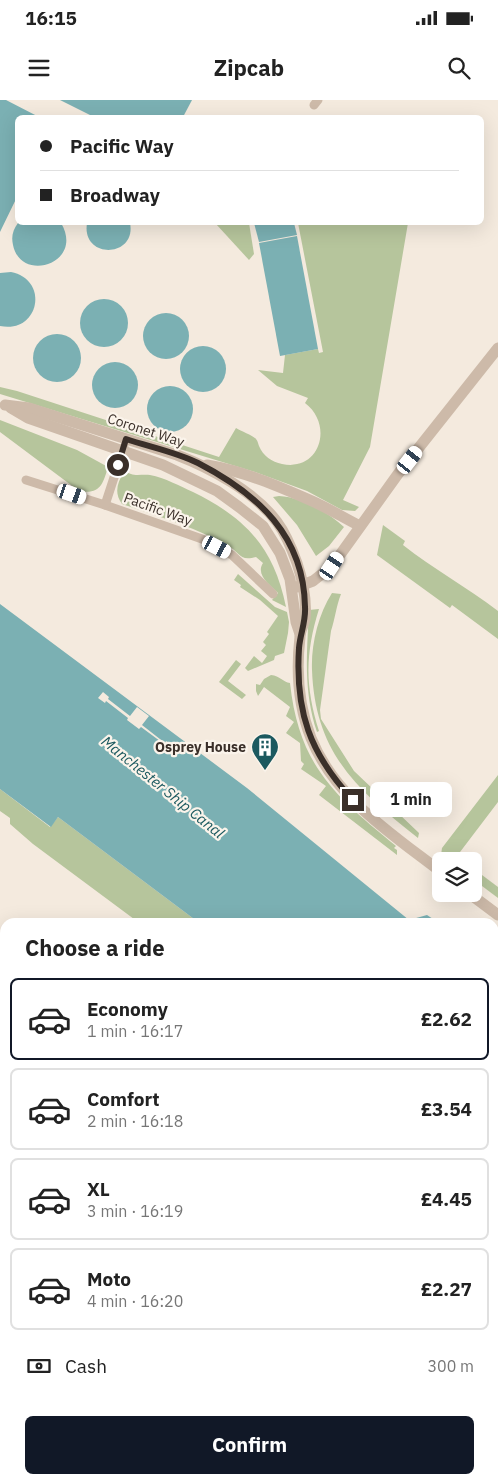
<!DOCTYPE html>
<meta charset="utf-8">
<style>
:root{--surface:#fff;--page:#f6f6f6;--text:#222;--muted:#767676;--line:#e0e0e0;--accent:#111827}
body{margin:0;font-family:"IBM Plex Sans",sans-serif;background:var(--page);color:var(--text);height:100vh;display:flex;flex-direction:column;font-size:19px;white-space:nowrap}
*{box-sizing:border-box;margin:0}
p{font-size:16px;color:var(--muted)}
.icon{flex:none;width:28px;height:28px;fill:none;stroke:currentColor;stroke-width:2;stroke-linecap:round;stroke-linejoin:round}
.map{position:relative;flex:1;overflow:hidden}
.sheet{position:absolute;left:0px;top:818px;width:499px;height:566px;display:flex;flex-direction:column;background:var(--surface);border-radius:15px 15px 0 0;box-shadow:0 5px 20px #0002}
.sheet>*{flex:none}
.top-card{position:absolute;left:15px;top:15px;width:469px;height:110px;border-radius:8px;box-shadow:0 5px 20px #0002;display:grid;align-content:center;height:110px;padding:0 25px;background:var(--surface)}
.controls{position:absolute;left:432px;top:752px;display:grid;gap:10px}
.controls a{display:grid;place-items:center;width:50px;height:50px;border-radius:8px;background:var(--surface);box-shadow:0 5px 20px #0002;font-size:25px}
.end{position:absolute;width:22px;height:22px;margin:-11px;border:6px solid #3a2f29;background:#fff;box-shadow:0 0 0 2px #fff}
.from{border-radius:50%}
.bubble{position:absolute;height:35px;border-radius:8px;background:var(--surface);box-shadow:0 5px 20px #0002;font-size:16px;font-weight:800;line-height:35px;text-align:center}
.car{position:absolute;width:15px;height:30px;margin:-15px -8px;border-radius:6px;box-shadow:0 0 4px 1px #0007;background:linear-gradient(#fff 24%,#345 0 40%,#fff 0 76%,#345 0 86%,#fff 0)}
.top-card b{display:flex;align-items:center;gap:18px;height:48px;font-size:19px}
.top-card b+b{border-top:1px solid var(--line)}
.top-card i{width:12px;height:12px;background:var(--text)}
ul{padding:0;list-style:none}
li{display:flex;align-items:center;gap:15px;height:82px;margin:0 10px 8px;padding:0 15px;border:2px solid var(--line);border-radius:8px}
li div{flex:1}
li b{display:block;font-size:19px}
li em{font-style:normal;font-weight:800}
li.selected{border-color:var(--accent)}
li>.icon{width:45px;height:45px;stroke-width:1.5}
h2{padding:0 25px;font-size:22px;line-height:60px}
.pay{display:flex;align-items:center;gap:12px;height:55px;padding:0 25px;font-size:19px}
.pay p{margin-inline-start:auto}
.button{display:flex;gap:10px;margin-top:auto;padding:10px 25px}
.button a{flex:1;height:58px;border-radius:8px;background:var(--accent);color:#fff;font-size:20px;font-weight:800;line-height:58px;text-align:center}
.status{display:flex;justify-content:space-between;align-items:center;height:35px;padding:0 25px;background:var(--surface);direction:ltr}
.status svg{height:14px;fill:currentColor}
header{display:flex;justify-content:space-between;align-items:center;height:65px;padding:0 25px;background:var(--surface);font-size:22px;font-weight:800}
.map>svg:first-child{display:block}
.green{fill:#b6c59c}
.water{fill:#7bb0b3}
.pier{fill:#f4eade}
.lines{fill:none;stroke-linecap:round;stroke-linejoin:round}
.minor{stroke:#cdbaa9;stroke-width:9}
.tertiary{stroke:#cdbaa9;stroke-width:11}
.route{stroke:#3a2f29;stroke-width:6}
.labels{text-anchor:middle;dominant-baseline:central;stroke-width:4.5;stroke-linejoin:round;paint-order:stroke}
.street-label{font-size:14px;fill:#3a2f29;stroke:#fbf4eb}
.poi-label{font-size:14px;font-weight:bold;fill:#3a2f29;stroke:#fbf4eb;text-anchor:end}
.water-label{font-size:15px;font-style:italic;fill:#1b595f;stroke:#fbf4eb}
</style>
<div class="status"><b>16:15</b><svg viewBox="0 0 49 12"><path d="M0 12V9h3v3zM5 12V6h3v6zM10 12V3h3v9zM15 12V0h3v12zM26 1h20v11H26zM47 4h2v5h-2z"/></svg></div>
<header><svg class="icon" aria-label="menu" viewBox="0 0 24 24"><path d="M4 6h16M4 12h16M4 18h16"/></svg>Zipcab<svg class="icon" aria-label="search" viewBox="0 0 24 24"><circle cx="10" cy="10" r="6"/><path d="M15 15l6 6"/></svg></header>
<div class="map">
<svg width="498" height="1383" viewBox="0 0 498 1383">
<rect width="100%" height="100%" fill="#f4eade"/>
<g class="green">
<polygon points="218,122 249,123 254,154 249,160 216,124"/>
<path d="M 298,123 L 408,123 L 370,347 L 343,400 L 359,407 L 355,411 L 342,410 L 307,391 L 255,372 L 0,294 L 0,287 L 17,291 L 219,357 L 236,328 C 241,331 252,335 256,339 C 258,341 258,344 259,346 C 263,356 272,362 282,364 C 320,372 334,325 305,303 L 308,298 L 277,286 L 258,270 L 283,273 L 285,255 L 318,249 L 319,253 L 323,252 Z"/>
<path d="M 0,320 L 77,350 L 108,367 C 103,384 100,395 79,391 L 0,332 Z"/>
<path d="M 124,372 C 126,372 128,373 131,374 C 136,376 144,374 150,375 C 165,378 180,386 193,392 C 246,418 274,448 286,507 L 272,500 L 278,493 C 271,486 255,475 263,463 L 256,457 C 239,462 240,452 227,445 C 194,427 158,416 122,404 C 114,393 117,383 124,372 Z"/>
<path d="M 279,396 C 301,397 328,412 344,427 L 329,446 L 316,456 L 297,425 L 273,397 Z"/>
<path d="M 383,425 L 405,441 L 403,445 C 433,469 467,487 498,511 L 498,539 L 452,505 L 450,508 L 377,455 Z"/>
<polygon points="238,474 275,507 287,512 289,522 288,533 284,553 275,556 274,560 248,571 245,568 254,556 262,563 267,556 261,551 266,545 263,542 269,534 267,532 278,516 260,500 240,487 241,485 234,480"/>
<path d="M 332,493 L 341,494 C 336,507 335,519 331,531 L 320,610 L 321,619 L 354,671 L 419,733 L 418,738 C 357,690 315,653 312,570 C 311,545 318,515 332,493 Z"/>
<path d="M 319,509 C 305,554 305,586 319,631 L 317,632 C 303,590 307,553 309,510 Z"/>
<polygon points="236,560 241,564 228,581 246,595 242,599 219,582"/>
<path d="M 271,575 C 280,576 283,582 290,583 C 299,666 335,696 396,746 L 394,748 L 397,750 L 397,755 L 319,695 L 326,686 L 301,669 L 304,664 L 301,661 L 300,643 L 286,633 L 294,622 L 286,616 L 290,607 L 264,587 L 258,596 L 256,591 L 256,584 L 260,585 L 264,579 Z"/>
<polygon points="498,675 498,702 457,756 463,761 450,761 441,755 442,748"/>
<polygon points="0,689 50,727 58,717 198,822 138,822 33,744 10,724 10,718 0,711"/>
<polygon points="474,769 498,787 498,798 474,780"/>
</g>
<g class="water">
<polygon points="0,0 6,0 39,17 18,18 17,97 0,132"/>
<polygon points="60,0 192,0 183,17 94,17"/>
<path d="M 18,123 L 61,123 C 85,163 21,184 13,145 C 11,136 13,130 18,123 Z"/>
<path d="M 87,123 L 130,123 C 137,158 81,160 87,123 Z"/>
<polygon points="254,123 294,123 297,135 259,142"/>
<polygon points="297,136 318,249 280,256 259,143"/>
<path d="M 11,172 C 50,180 39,234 0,226 L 0,173 Z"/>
<circle cx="104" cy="223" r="24"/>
<circle cx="166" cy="236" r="23"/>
<circle cx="57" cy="258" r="24"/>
<circle cx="203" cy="269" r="23"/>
<circle cx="115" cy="285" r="23"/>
<circle cx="170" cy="309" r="23"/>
<polygon points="0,504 247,688 409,820 427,815 433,819 432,822 198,822 58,717 51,727 0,689"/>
<polygon points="494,884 498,888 498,1149 494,1145"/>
</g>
<polygon class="pier" points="103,592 109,597 108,599 130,616 137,607 149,616 142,625 165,643 166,641 172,645 168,650 163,646 164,644 141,627 139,629 127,620 128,618 106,601 105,603 98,598"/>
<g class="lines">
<g class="minor">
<polyline points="314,5 318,0"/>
<polyline points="26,380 105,405 202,439 232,455 273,494"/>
<polyline points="105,405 124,347"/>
</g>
<g class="tertiary">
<path d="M 5,305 L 29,308 L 177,355 C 211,368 255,392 277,422 C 286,434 292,449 297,463 C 303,481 307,499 305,519 C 304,525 300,530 300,537 C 296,571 298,605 311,638 C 335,698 392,734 441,772"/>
<polyline points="11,308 28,318 163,365 217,391 239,407 263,426 280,453 290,479 296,522 300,534"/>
<path d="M 207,365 C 243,371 278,386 312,401 C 328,408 344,418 360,426"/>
<polyline points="297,487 313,481 332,466 398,374 498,248"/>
<polyline points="470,794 498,815"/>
<polyline points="0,1361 5,1358"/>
<polyline points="265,1379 268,1383"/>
</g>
</g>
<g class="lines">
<path class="route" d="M 118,365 L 126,339 C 150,347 176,352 198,363 C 258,394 304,436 305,507 C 306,522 300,534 299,548 C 295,612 310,654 353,700"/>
</g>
<defs>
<g id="building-pin" transform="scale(1.4375)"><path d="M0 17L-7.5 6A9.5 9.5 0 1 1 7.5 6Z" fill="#1b595f" stroke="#fbf4eb"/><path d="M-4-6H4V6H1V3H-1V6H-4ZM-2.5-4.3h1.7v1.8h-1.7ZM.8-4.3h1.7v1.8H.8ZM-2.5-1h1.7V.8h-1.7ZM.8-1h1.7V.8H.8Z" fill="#fff"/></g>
</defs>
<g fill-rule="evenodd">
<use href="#building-pin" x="265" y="647"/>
</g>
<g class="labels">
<g class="street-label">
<text transform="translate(146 330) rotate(18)">Coronet Way</text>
<text transform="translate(158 409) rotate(20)">Pacific Way</text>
</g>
<g class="poi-label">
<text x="246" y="647">Osprey House</text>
</g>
<g class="water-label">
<text transform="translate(163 687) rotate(39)">Manchester Ship Canal</text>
</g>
</g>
</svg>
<div class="controls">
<a><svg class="icon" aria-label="layers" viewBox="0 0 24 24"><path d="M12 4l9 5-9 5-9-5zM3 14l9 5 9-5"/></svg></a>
</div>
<i class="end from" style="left:118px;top:365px"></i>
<i class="end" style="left:353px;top:700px"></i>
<div class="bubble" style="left:370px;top:682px;width:82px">1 min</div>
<i class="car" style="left:410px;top:360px;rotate:38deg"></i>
<i class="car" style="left:72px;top:394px;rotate:109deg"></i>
<i class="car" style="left:217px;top:447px;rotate:117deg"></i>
<i class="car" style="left:332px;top:466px;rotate:34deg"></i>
<div class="top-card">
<b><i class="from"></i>Pacific Way</b>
<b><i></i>Broadway</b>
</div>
<section class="sheet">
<h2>Choose a ride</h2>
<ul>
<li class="selected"><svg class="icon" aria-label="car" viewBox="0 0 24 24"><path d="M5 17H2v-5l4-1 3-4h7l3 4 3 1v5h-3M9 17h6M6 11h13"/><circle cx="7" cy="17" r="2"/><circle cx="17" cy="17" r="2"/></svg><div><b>Economy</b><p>1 min · 16:17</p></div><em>£2.62</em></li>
<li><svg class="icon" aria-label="car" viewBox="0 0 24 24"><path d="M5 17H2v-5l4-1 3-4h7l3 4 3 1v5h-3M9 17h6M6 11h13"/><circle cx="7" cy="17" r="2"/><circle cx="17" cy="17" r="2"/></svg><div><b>Comfort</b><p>2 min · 16:18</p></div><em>£3.54</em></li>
<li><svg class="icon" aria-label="car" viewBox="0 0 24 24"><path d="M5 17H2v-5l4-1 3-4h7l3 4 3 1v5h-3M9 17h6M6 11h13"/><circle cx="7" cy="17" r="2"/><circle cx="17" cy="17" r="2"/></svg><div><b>XL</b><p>3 min · 16:19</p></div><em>£4.45</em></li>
<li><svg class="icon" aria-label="car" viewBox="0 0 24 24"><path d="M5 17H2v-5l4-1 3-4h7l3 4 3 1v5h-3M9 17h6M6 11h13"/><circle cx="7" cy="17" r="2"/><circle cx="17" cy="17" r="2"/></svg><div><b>Moto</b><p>4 min · 16:20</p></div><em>£2.27</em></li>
</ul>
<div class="pay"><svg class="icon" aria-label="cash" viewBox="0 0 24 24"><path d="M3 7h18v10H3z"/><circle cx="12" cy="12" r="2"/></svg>Cash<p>300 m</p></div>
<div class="button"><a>Confirm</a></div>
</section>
</div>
